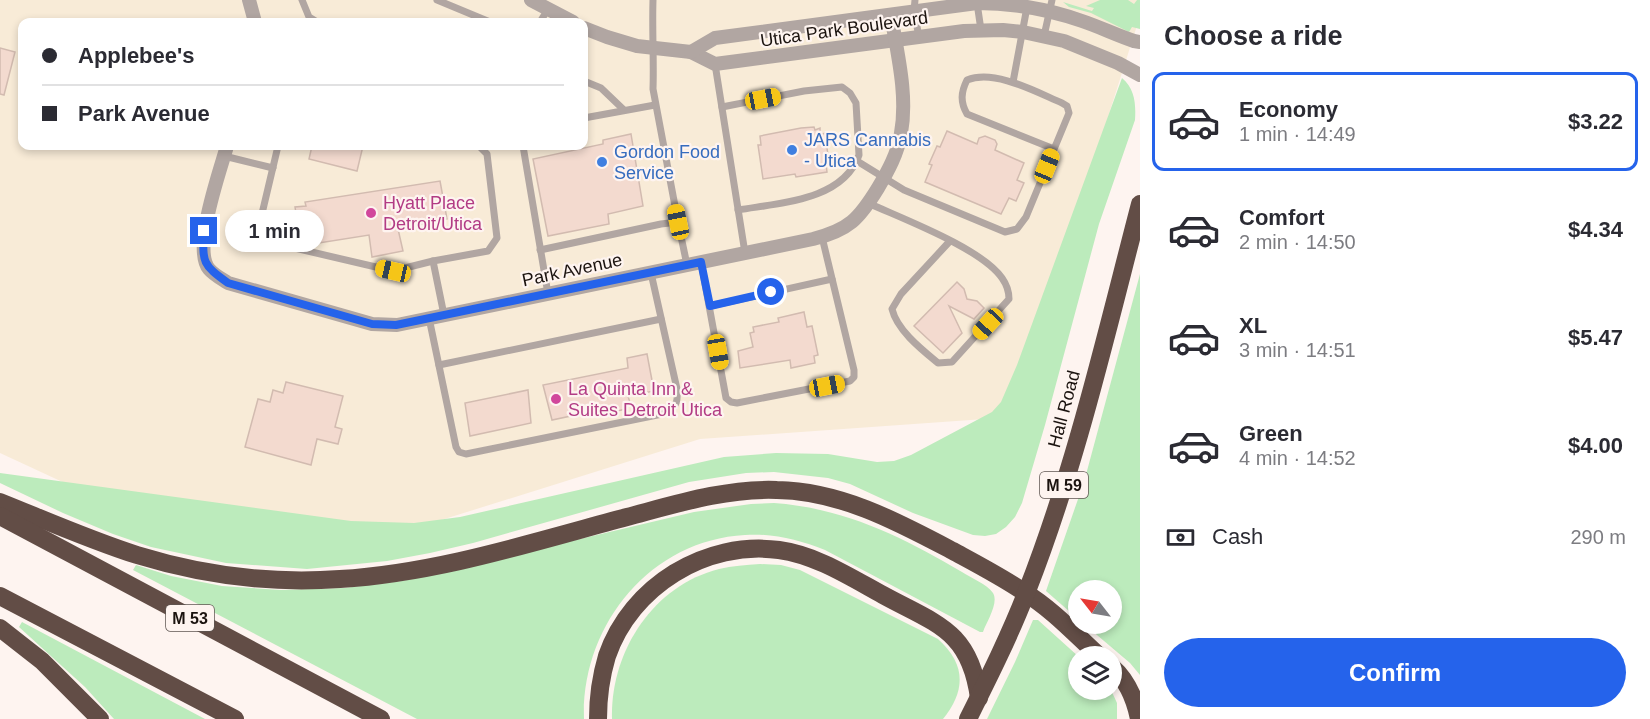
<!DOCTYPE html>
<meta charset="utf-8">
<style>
:root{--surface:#fff;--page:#f2f2f3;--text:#2b2b33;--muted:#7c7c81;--line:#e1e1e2;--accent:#2563eb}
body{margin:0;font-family:Arial,sans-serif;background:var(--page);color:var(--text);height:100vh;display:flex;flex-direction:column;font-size:22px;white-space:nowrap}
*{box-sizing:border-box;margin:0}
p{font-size:20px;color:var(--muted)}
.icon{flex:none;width:33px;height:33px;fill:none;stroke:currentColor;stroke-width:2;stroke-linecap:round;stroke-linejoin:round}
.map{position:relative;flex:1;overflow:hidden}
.drawer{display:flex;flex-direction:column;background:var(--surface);width:510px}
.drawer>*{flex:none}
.guide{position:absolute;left:18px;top:18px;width:570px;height:132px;border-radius:12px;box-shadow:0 3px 9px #0003;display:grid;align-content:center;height:132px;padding:0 24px;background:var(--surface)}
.needle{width:39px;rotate:301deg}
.fabs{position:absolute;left:1068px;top:580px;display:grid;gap:12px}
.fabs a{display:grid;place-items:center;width:54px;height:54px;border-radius:50%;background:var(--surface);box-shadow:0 3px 9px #0003;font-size:30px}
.end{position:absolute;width:27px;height:27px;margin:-14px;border:8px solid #2563eb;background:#fff;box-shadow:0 0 0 3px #fff}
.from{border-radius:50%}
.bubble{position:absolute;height:42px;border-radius:21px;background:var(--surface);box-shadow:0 3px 9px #0003;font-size:20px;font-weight:600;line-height:42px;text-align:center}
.car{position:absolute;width:18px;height:36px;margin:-18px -9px;border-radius:8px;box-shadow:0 0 4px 2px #0007;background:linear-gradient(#f5c518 24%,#345 0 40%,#f5c518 0 76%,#345 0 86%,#f5c518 0)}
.guide b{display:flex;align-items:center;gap:21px;height:57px;font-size:22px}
.guide b+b{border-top:2px solid var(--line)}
.guide i{width:15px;height:15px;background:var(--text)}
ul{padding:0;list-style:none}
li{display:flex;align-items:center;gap:18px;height:99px;margin:0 12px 9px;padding:0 12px;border:3px solid transparent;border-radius:12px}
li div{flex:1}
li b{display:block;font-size:22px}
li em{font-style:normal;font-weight:600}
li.on{border-color:var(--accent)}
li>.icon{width:54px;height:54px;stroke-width:1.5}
h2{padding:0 24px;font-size:27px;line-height:72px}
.pay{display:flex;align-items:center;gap:15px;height:66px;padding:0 24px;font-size:22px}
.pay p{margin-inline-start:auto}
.action{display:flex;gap:12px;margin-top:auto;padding:12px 24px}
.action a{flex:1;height:69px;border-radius:36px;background:var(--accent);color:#fff;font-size:24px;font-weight:600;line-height:69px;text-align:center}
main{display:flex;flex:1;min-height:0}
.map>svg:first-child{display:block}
.commercial{fill:#f8ebd7;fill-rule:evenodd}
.green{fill:#bcebbc}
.building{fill:#f3dacf;stroke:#d2bbb0;stroke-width:1.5}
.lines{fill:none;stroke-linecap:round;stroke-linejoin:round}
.lane{stroke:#b1a6a2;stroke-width:7}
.street{stroke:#b1a6a2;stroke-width:14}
.highway{stroke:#624d46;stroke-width:18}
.route{stroke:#2563eb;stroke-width:8}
.shop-dot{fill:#3f7fe0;stroke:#fef4f0;stroke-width:2}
.hotel-dot{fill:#d1479c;stroke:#fef4f0;stroke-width:2}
.labels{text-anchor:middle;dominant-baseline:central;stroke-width:4.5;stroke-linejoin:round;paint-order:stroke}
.shield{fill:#fef4f0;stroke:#5f5652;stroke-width:1.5}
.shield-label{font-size:16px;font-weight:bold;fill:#1b130f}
.street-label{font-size:18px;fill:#1b130f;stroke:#fef4f0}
.shop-label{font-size:18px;fill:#366cbe;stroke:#fef4f0;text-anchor:start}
.hotel-label{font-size:18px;fill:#b23c85;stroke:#fef4f0;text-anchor:start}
</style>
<main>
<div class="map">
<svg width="1140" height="719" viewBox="0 0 1140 719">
<rect width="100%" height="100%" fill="#fef4f0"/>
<path class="commercial" d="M 0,0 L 1140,0 L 1140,16 L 1013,417 L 700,439 L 419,527 L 179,536 L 0,453 ZM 22,22 L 584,22 L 584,146 L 22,146 Z"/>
<g class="green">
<polygon points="1100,0 1128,0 1134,4 1137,0 1140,0 1140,29 1132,27 1129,32 1091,13 1069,7 1063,2 1092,11 1094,8 1086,6"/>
<path d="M 1122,78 C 1135,89 1136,104 1135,120 L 1099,224 L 1045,425 L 1022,503 L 1015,517 L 1006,527 L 996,534 L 985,536 L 973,535 L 913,513 L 850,484 L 828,478 L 774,472 L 746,473 L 689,482 L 473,543 L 430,553 L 387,561 L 307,569 L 226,563 L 151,547 L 113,534 L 63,513 L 0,483 L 0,473 L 351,521 L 414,523 L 460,517 L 724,457 L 776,453 L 828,454 L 877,462 L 894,461 L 911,455 L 992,412 L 1001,402 L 1017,365 Z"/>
<polygon points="1140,274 1140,675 1130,663 1084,624 1112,624 1112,591 1078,591 1078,619 1046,591 1084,482"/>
<path d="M 774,503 C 844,508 903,537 962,572 C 971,578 987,584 993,593 C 999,603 987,621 983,632 L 980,632 L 825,550 C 799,540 773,533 745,535 C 649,540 581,627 584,719 L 417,719 L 133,570 L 136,565 L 171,576 L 222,586 L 281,590 L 344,588 L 402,581 L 694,512 L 751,504 Z"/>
<path d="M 760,564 L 781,565 L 800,570 L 938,639 C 966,664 966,691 943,719 L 612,719 C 610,653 652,586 719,569 C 732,566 746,565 760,564 Z"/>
<polygon points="1033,620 1038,620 1079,657 1078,690 1111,690 1117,703 1117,719 987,719 1015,662"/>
<polygon points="22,622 205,719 114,719 85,687 19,627"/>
</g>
<g class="building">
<polygon points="0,48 15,52 4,95 0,94"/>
<polygon points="814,127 815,130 820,128 820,135 825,133 829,163 826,164 827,172 796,177 795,174 763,179 758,145 761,145 760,136 801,128"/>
<polygon points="947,131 977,144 979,138 985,136 995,140 997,144 995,150 1024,163 1017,180 1024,183 1016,201 1009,198 1001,214 925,182 932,165 929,164 937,146 940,147"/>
<polygon points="631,134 643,206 608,214 609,224 548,236 533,159 603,144 603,140"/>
<polygon points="312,146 363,146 357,171 309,159"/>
<polygon points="440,181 447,219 398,229 403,251 372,257 369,235 306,245 301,244 295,207 306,206 305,202"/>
<polygon points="957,282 964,289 967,299 977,301 984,308 974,319 949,306 962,333 943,353 914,326"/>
<polygon points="804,312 807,327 812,326 818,355 814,356 815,363 791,368 790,360 740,368 738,351 753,347 750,333 754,332 753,327 779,322 778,318"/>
<polygon points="647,354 654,391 628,396 630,403 624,404 626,409 613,412 613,407 552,420 543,385 628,368 627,358"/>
<polygon points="286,382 343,396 335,427 342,429 338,444 317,439 311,465 245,447 258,399 270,402 273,390 283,393"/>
<polygon points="528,390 531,423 470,436 465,403"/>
</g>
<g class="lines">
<g class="lane">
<polyline points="302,0 309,17 317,22"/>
<polyline points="437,0 490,22"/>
<polyline points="915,0 914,11 919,37"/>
<polyline points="977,3 981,30"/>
<polyline points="540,22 548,9"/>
<polyline points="1044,36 1052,0"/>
<polyline points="715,64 745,253"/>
<polyline points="584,81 601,88 624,110"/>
<polyline points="1013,82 1027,7"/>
<path d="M 722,107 L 804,91 L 842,87 L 850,93 L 856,103 L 859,155 C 843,201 778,203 738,210"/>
<polyline points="584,118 655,105"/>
<polyline points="278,146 256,239 393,271 433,261 488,251 497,238 487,154 479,146"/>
<polyline points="523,146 548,294"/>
<polyline points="224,156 273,168"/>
<path d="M 857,161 L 904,190 L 1005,232 L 1017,229 L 1026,217 L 1069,113 L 1067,106 L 1062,103 C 1036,92 995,69 967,80 C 961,92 960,102 967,114 L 1054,149"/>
<path d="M 868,203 C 903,219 981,248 1002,278 C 1007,285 1009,291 1009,299 L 952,362 L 938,363 C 921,349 897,330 892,309 L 901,294 L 950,241"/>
<polyline points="678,222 687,265"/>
<path d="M 540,250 L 661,224 L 678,222 L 653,89 C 654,59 652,30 653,0"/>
<polyline points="433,261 444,315"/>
<polyline points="701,262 726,398 731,402 737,403 850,381 854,377 854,370 822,237"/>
<polyline points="710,306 832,279"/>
<path d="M 429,318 L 456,447 L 459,452 L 466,454 L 667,413 C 677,406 678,401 677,389 L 651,273"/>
<polyline points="439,365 661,319"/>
</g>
<g class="street">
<polyline points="249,0 255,22"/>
<polyline points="531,0 573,22"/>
<polyline points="584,28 607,37 637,46 691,52 715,64 964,31 1003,30 1023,32 1064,41 1118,63 1140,75"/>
<path d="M 691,52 L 715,38 L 977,3 C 1013,3 1048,9 1082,21 C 1100,27 1116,35 1134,41 L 1140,42"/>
<path d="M 227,146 C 220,171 192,249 209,269 C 214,275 222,279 228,283 L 372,324 L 397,325 L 813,239 C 849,230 859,219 878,188 C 888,171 898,153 901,133 C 908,95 897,52 891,15"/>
</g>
<g class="highway">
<path d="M 0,502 C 45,520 90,540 137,555 C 202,575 272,584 340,579 C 438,573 533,542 627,517 C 676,504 726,488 777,490 C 841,491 898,522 953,551 C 977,564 1002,577 1024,592 C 1052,609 1076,635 1100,657"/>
<polyline points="0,516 381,719"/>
<polyline points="0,596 235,719"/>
<polyline points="0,628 42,661 100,719"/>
<path d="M 1112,667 C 1127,680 1135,699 1139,719"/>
<path d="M 598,719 C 598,698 601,676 607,656 C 631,586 706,540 779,550 C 816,555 850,577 883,595 C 936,624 970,630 979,698"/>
<path d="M 968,719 C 989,677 1010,635 1027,591 C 1076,466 1106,334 1140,204"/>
</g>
</g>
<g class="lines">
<path class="route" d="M 204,231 C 202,263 203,265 228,283 L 372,324 L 396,325 L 701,262 L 710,306 L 771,292"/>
</g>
<g class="shop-dot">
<circle cx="792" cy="150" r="6"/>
<circle cx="602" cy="162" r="6"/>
</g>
<g class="hotel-dot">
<circle cx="371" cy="213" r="6"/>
<circle cx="556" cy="399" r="6"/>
</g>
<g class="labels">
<g class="shield">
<rect x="1040" y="472" width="48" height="26" rx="4.5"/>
<rect x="166" y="605" width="48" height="26" rx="4.5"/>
</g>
<g class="shield-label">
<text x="1064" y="485">M 59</text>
<text x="190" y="618">M 53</text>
</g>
<g class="street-label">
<text transform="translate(844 29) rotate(-8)">Utica Park Boulevard</text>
<text transform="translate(572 270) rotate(-12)">Park Avenue</text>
<text transform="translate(1064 409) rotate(-75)">Hall Road</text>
</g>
<g class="shop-label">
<text x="804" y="140">JARS Cannabis<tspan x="804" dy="21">- Utica</tspan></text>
<text x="614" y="152">Gordon Food<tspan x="614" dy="21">Service</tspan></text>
</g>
<g class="hotel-label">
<text x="383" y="203">Hyatt Place<tspan x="383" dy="21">Detroit/Utica</tspan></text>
<text x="568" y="389">La Quinta Inn &amp;<tspan x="568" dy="21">Suites Detroit Utica</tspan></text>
</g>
</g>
</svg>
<div class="fabs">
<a><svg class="needle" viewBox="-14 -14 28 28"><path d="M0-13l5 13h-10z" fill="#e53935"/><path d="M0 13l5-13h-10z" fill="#7c7c81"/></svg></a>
<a><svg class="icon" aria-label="layers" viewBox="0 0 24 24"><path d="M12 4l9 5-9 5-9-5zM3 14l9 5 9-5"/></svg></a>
</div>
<i class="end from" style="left:771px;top:292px"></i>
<i class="end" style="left:204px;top:231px"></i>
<div class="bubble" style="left:225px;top:210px;width:99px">1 min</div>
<i class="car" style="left:763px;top:99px;rotate:79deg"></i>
<i class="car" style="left:1047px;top:166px;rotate:22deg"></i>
<i class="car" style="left:678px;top:222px;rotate:348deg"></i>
<i class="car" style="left:393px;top:271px;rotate:283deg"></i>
<i class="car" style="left:988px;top:324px;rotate:223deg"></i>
<i class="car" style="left:718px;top:352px;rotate:170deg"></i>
<i class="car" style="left:827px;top:386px;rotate:79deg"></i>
<div class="guide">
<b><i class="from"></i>Applebee's</b>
<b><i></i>Park Avenue</b>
</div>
</div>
<section class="drawer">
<h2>Choose a ride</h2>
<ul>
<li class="on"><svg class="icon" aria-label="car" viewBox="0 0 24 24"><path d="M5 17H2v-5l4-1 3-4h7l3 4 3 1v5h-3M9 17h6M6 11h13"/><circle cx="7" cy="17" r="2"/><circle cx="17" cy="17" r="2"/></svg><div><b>Economy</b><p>1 min · 14:49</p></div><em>$3.22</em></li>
<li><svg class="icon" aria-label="car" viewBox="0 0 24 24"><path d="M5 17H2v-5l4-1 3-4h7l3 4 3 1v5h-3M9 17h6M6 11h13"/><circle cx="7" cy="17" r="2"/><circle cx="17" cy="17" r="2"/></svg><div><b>Comfort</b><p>2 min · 14:50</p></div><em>$4.34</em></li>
<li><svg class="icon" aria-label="car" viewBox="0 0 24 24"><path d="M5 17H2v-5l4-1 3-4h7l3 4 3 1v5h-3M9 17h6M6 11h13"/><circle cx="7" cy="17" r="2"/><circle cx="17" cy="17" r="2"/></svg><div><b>XL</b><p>3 min · 14:51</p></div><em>$5.47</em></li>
<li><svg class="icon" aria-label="car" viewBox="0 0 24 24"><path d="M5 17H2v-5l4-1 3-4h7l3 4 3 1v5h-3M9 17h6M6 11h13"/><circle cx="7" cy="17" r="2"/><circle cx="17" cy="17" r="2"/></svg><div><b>Green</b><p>4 min · 14:52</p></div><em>$4.00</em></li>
</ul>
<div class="pay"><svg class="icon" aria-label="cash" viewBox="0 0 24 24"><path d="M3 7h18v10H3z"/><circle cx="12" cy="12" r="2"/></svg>Cash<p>290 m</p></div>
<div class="action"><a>Confirm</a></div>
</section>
</main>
